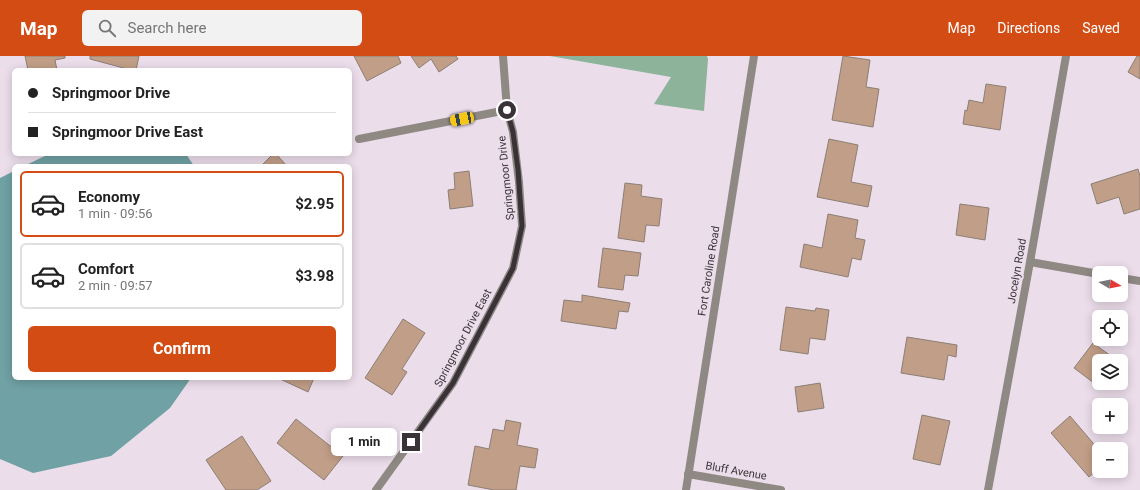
<!DOCTYPE html>
<meta charset="utf-8">
<style>
:root{--surface:#fff;--page:#f2f2f2;--text:#222;--muted:#767676;--line:#e0e0e0;--accent:#d24c14}
body{margin:0;font-family:Roboto,sans-serif;background:var(--page);color:var(--text);height:100vh;display:flex;flex-direction:column;font-size:15px;white-space:nowrap}
*{box-sizing:border-box;margin:0}
p{font-size:13px;color:var(--muted)}
.icon{flex:none;width:22px;height:22px;fill:none;stroke:currentColor;stroke-width:2;stroke-linecap:round;stroke-linejoin:round}
.map{position:relative;flex:1;overflow:hidden}
.drawer{position:absolute;left:12px;top:108px;width:340px;height:216px;display:flex;flex-direction:column;background:var(--surface);border-radius:6px;box-shadow:0 2px 10px #0003}
.drawer>*{flex:none}
.guide{position:absolute;left:12px;top:12px;width:340px;height:88px;border-radius:6px;box-shadow:0 2px 10px #0003;display:grid;align-content:center;height:88px;padding:0 16px;background:var(--surface)}
.needle{width:26px;rotate:100deg}
.tools{position:absolute;left:1092px;top:210px;display:grid;gap:8px}
.tools a{display:grid;place-items:center;width:36px;height:36px;border-radius:6px;background:var(--surface);box-shadow:0 2px 10px #0003;font-size:20px}
.end{position:absolute;width:18px;height:18px;margin:-9px;border:5px solid #393338;background:#fff;box-shadow:0 0 0 2px #fff}
.from{border-radius:50%}
.bubble{position:absolute;height:28px;border-radius:6px;background:var(--surface);box-shadow:0 2px 10px #0003;font-size:13px;font-weight:700;line-height:28px;text-align:center}
.car{position:absolute;width:12px;height:24px;margin:-12px -6px;border-radius:5px;box-shadow:0 0 3px 1px #0007;background:linear-gradient(#f5c518 24%,#345 0 40%,#f5c518 0 76%,#345 0 86%,#f5c518 0)}
.guide b{display:flex;align-items:center;gap:14px;height:38px;font-size:15px}
.guide b+b{border-top:1px solid var(--line)}
.guide i{width:10px;height:10px;background:var(--text)}
ul{padding:7px 0 0;list-style:none}
li{display:flex;align-items:center;gap:12px;height:66px;margin:0 8px 6px;padding:0 8px;border:2px solid var(--line);border-radius:6px}
li div{flex:1}
li b{display:block;font-size:15px}
li em{font-style:normal;font-weight:700}
li.on{border-color:var(--accent)}
li>.icon{width:36px;height:36px;stroke-width:1.5}
.action{display:flex;gap:8px;margin-top:auto;padding:8px 16px}
.action a{flex:1;height:46px;border-radius:6px;background:var(--accent);color:#fff;font-size:16px;font-weight:700;line-height:46px;text-align:center}
header{display:flex;align-items:center;gap:24px;box-sizing:border-box;height:56px;padding:0 20px;background:var(--accent);color:#fff}
header strong{font-size:19px}
nav{display:flex;gap:22px;margin-inline-start:auto;font-size:14px}
.search{width:280px;height:36px;background:var(--page);display:flex;align-items:center;gap:10px;box-sizing:border-box;padding:0 14px;border-radius:6px;color:var(--muted);font-size:15px}
.map>svg:first-child{display:block}
.forest{fill:#8db39b}
.water{fill:#70a1a4}
.building{fill:#c19e87;stroke:#8c7e75}
.lines{fill:none;stroke-linecap:round;stroke-linejoin:round}
.minor{stroke:#8f8984;stroke-width:8}
.tertiary{stroke:#8f8984;stroke-width:8}
.route{stroke:#393338;stroke-width:5}
.labels{text-anchor:middle;dominant-baseline:central;stroke-width:4;stroke-linejoin:round;paint-order:stroke}
.street-label{font-size:11px;fill:#393338;stroke:#ebddea}
</style>
<header>
<strong>Map</strong>
<div class="search"><svg class="icon" aria-label="search" viewBox="0 0 24 24"><circle cx="10" cy="10" r="6"/><path d="M15 15l6 6"/></svg>Search here</div>
<nav><a>Map</a><a>Directions</a><a>Saved</a></nav>
</header>
<div class="map">
<svg width="1140" height="434" viewBox="0 0 1140 434">
<rect width="100%" height="100%" fill="#ebddea"/>
<polygon class="forest" points="550,0 707,0 708,3 704,55 654,48 671,21"/>
<g class="water">
<polygon points="49,98 186,98 194,110 24,110"/>
<polygon points="14,115 14,322 191,322 170,352 111,400 33,417 0,403 0,122"/>
</g>
<g class="building">
<polygon points="25,0 65,0 65,2 55,4 57,14 28,14"/>
<polygon points="90,0 139,0 136,14 131,14 90,3"/>
<polygon points="354,0 398,0 401,7 367,25"/>
<polygon points="411,0 456,0 458,3 439,16 431,3 419,12"/>
<polygon points="843,0 870,4 866,31 879,33 873,71 832,64"/>
<polygon points="1137,0 1140,0 1140,23 1128,16"/>
<polygon points="986,28 1006,31 1000,74 963,68 965,54 967,55 969,44 983,47"/>
<polygon points="829,83 858,89 851,126 872,130 868,151 817,141"/>
<polygon points="273,98 276,98 287,110 261,110"/>
<polygon points="1138,113 1140,120 1140,153 1124,158 1119,141 1097,148 1091,128"/>
<polygon points="469,115 473,150 450,153 448,134 455,133 454,117"/>
<polygon points="625,127 642,129 641,140 662,143 659,170 646,169 644,186 618,182"/>
<polygon points="960,148 989,152 985,184 956,179"/>
<polygon points="828,158 858,164 855,182 865,184 861,204 852,202 848,221 800,211 804,188 822,192"/>
<polygon points="603,192 641,197 638,220 625,219 623,234 598,231"/>
<polygon points="582,239 630,247 628,256 619,255 616,273 561,265 564,244 582,246"/>
<polygon points="786,251 815,255 816,252 829,254 825,284 810,282 808,298 780,294"/>
<polygon points="403,263 425,277 402,313 407,316 392,339 365,322"/>
<polygon points="907,281 957,289 956,301 948,299 944,324 901,317"/>
<polygon points="1093,287 1118,305 1099,305 1099,327 1107,327 1102,333 1074,312"/>
<polygon points="278,322 314,322 308,336"/>
<polygon points="820,327 824,352 798,356 795,331"/>
<polygon points="922,359 950,365 940,409 913,403"/>
<polygon points="1070,360 1099,394 1099,412 1089,421 1051,377"/>
<polygon points="296,363 343,400 324,424 277,387"/>
<polygon points="506,364 521,367 517,389 538,393 535,412 520,410 516,434 494,434 468,429 475,390 489,393 493,373 504,375"/>
<polygon points="242,380 271,425 257,434 226,434 206,404"/>
</g>
<g class="lines">
<g class="minor">
<polyline points="359,83 507,54"/>
<polyline points="1030,206 1099,218"/>
<polyline points="1121,222 1140,225"/>
<polyline points="688,418 781,434"/>
<polyline points="376,434 453,327 513,212 522,170 519,126 513,76 507,54 503,0"/>
<polyline points="988,434 1030,206 1066,0"/>
</g>
<polyline class="tertiary" points="686,434 754,0"/>
</g>
<g class="lines">
<polyline class="route" points="411,386 453,327 513,212 522,170 518,114 513,76 507,54"/>
</g>
<g class="labels">
<g class="street-label">
<text transform="translate(506 122) rotate(-96)">Springmoor Drive</text>
<text transform="translate(709 215) rotate(-81)">Fort Caroline Road</text>
<text transform="translate(1017 215) rotate(-80)">Jocelyn Road</text>
<text transform="translate(463 282) rotate(-62)">Springmoor Drive East</text>
<text transform="translate(736 415) rotate(10)">Bluff Avenue</text>
</g>
</g>
</svg>
<div class="tools">
<a><svg class="needle" viewBox="-14 -14 28 28"><path d="M0-13l5 13h-10z" fill="#e53935"/><path d="M0 13l5-13h-10z" fill="#767676"/></svg></a>
<a><svg class="icon" aria-label="locate" viewBox="0 0 24 24"><circle cx="12" cy="12" r="6"/><path d="M12 2v4M12 18v4M2 12h4M18 12h4"/></svg></a>
<a><svg class="icon" aria-label="layers" viewBox="0 0 24 24"><path d="M12 4l9 5-9 5-9-5zM3 14l9 5 9-5"/></svg></a>
<a>+</a>
<a>−</a>
</div>
<i class="end from" style="left:507px;top:54px"></i>
<i class="end" style="left:411px;top:386px"></i>
<div class="bubble" style="left:331px;top:372px;width:66px">1 min</div>
<i class="car" style="left:462px;top:63px;rotate:259deg"></i>
<div class="guide">
<b><i class="from"></i>Springmoor Drive</b>
<b><i></i>Springmoor Drive East</b>
</div>
<section class="drawer">
<ul>
<li class="on"><svg class="icon" aria-label="car" viewBox="0 0 24 24"><path d="M5 17H2v-5l4-1 3-4h7l3 4 3 1v5h-3M9 17h6M6 11h13"/><circle cx="7" cy="17" r="2"/><circle cx="17" cy="17" r="2"/></svg><div><b>Economy</b><p>1 min · 09:56</p></div><em>$2.95</em></li>
<li><svg class="icon" aria-label="car" viewBox="0 0 24 24"><path d="M5 17H2v-5l4-1 3-4h7l3 4 3 1v5h-3M9 17h6M6 11h13"/><circle cx="7" cy="17" r="2"/><circle cx="17" cy="17" r="2"/></svg><div><b>Comfort</b><p>2 min · 09:57</p></div><em>$3.98</em></li>
</ul>
<div class="action"><a>Confirm</a></div>
</section>
</div>
